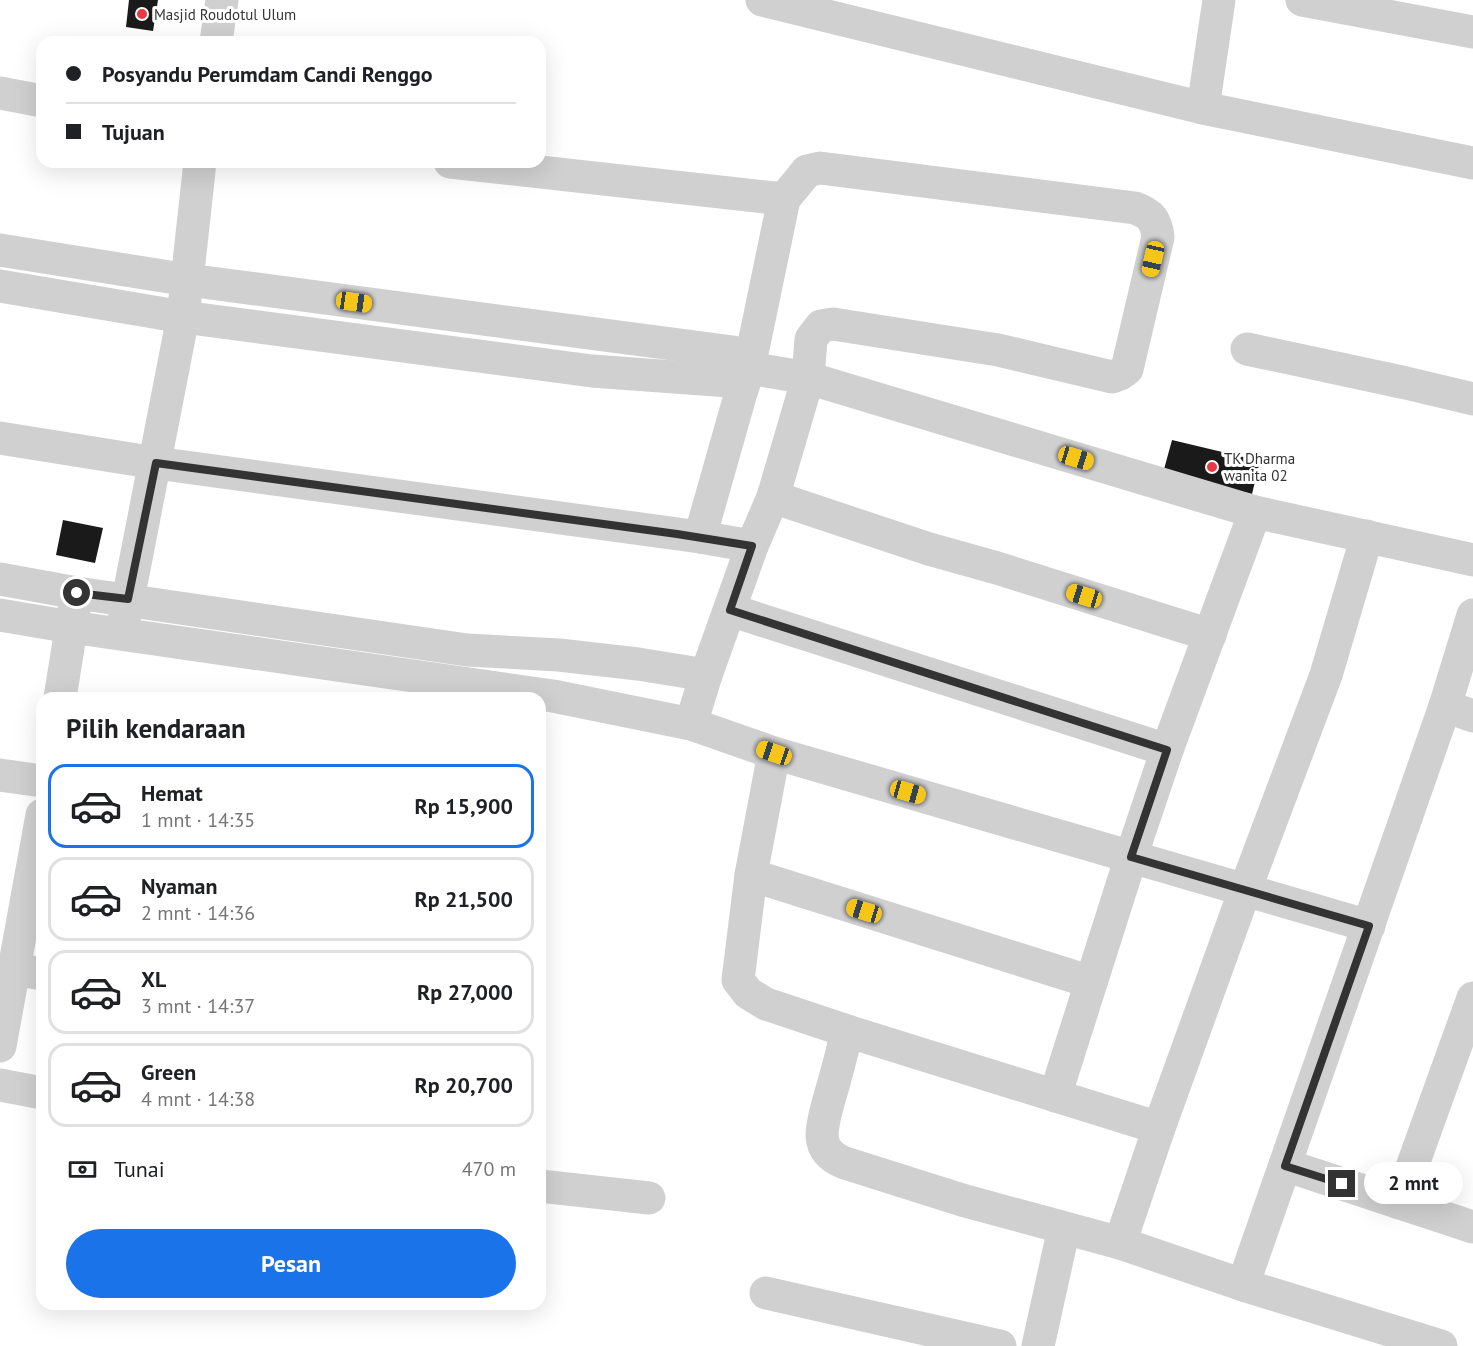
<!DOCTYPE html>
<html lang="id">
<meta charset="utf-8">
<style>
:root{--surface:#fff;--page:#f6f6f6;--text:#202124;--muted:#757577;--line:#e0e0e0;--accent:#1a73e8}
body{margin:0;font-family:"PT Sans",sans-serif;background:var(--page);color:var(--text);height:100vh;display:flex;flex-direction:column;font-size:22px;white-space:nowrap}
*{box-sizing:border-box;margin:0}
p{font-size:20px;color:var(--muted)}
.icon{flex:none;width:33px;height:33px;fill:none;stroke:currentColor;stroke-width:2;stroke-linecap:round;stroke-linejoin:round}
.map{position:relative;flex:1;overflow:hidden}
.drawer{position:absolute;left:36px;top:692px;width:510px;height:618px;display:flex;flex-direction:column;background:var(--surface);border-radius:18px;box-shadow:0 6px 24px #0002}
.drawer>*{flex:none}
.top-card{position:absolute;left:36px;top:36px;width:510px;height:132px;border-radius:18px;box-shadow:0 6px 24px #0002;display:grid;align-content:center;height:132px;padding:0 30px;background:var(--surface)}
.end{position:absolute;width:27px;height:27px;margin:-14px;border:8px solid #333;background:#fff;box-shadow:0 0 0 3px #fff}
.from{border-radius:50%}
.bubble{position:absolute;height:42px;border-radius:21px;background:var(--surface);box-shadow:0 6px 24px #0002;font-size:20px;font-weight:600;line-height:42px;text-align:center}
.car{position:absolute;width:18px;height:36px;margin:-18px -9px;border-radius:8px;box-shadow:0 0 4px 2px #0007;background:linear-gradient(#f5c518 24%,#345 0 40%,#f5c518 0 76%,#345 0 86%,#f5c518 0)}
.top-card b{display:flex;align-items:center;gap:21px;height:57px;font-size:22px}
.top-card b+b{border-top:2px solid var(--line)}
.top-card i{width:15px;height:15px;background:var(--text)}
ul{padding:0;list-style:none}
li{display:flex;align-items:center;gap:18px;height:84px;margin:0 12px 9px;padding:0 18px;border:3px solid var(--line);border-radius:18px}
li div{flex:1}
li b{display:block;font-size:22px}
li em{font-style:normal;font-weight:600}
li.active{border-color:var(--accent)}
li>.icon{width:54px;height:54px;stroke-width:1.5}
h2{padding:0 30px;font-size:27px;line-height:72px}
.pay{display:flex;align-items:center;gap:15px;height:66px;padding:0 30px;font-size:22px}
.pay p{margin-inline-start:auto}
.action{display:flex;gap:12px;margin-top:auto;padding:12px 30px}
.action a{flex:1;height:69px;border-radius:36px;background:var(--accent);color:#fff;font-size:24px;font-weight:600;line-height:69px;text-align:center}
.map>svg:first-child{display:block}
.building{fill:#1a1a1a}
.lines{fill:none;stroke-linecap:round;stroke-linejoin:round}
.minor{stroke:#d0d0d0;stroke-width:33}
.route{stroke:#333;stroke-width:8}
.poi-dot{fill:#e63946;stroke:#fff;stroke-width:2}
.labels{text-anchor:middle;dominant-baseline:central;stroke-width:6;stroke-linejoin:round;paint-order:stroke}
.poi-label{font-size:15px;fill:#333;stroke:#fff;text-anchor:start}
</style>
<div class="map">
<svg width="1473" height="1346" viewBox="0 0 1473 1346">
<rect width="100%" height="100%" fill="#fff"/>
<g class="building">
<polygon points="129,0 158,0 153,31 126,27"/>
<polygon points="1172,440 1260,461 1252,494 1163,473"/>
<polygon points="63,520 103,528 95,563 56,555"/>
</g>
<g class="lines">
<g class="minor">
<polyline points="762,0 1203,108 1473,163"/>
<polyline points="1302,0 1473,32"/>
<polyline points="216,42 222,0"/>
<polyline points="0,93 42,101"/>
<polyline points="1203,108 1219,0"/>
<polyline points="450,162 784,199"/>
<path d="M 0,250 L 188,280 L 733,352 L 749,368 L 808,378 L 811,339 L 821,326 L 833,324 L 998,350 L 1112,377 L 1120,374 L 1127,369 L 1158,237 C 1156,220 1151,214 1135,208 L 820,168 L 807,171 L 784,199 L 749,368 L 740,396 L 700,537"/>
<polyline points="0,286 183,317 592,371 729,381 749,368"/>
<polyline points="1247,349 1406,383 1473,399"/>
<polyline points="0,438 156,463 700,537 752,546"/>
<polyline points="773,497 929,549 997,568 1210,635"/>
<polyline points="0,579 77,593 467,650 559,655 638,664 706,675"/>
<polyline points="730,610 1167,750"/>
<polyline points="0,615 71,627 553,696 691,724 774,753 1369,926"/>
<polyline points="124,620 183,317 200,162"/>
<polyline points="60,698 75,604"/>
<polyline points="1445,706 1473,716"/>
<polyline points="691,724 706,675 752,546 773,497 808,378 1255,512 1473,560"/>
<polyline points="774,753 751,875 738,980 748,993 766,1004 847,1031"/>
<polyline points="0,775 42,781"/>
<polyline points="751,875 1091,982"/>
<polyline points="15,969 42,974"/>
<polyline points="0,1046 42,815"/>
<polyline points="0,1085 42,1093"/>
<polyline points="1055,1096 1131,857 1167,750 1255,512"/>
<path d="M 1159,1128 L 847,1031 C 843,1049 838,1068 833,1086 C 829,1100 822,1121 822,1136 C 823,1150 832,1158 845,1163 L 962,1200 L 1120,1243 L 1243,1285 L 1441,1346"/>
<polyline points="1285,1165 1473,1227"/>
<polyline points="540,1186 649,1198"/>
<polyline points="1399,1203 1473,998"/>
<polyline points="1120,1243 1159,1128 1245,890 1326,675 1367,536"/>
<polyline points="1243,1285 1445,706 1473,615"/>
<polyline points="766,1293 1000,1346"/>
<polyline points="1038,1346 1064,1228"/>
</g>
</g>
<g class="lines">
<polyline class="route" points="77,593 128,599 156,463 677,534 752,546 730,610 1167,750 1131,857 1369,926 1285,1166 1342,1184"/>
</g>
<g class="poi-dot">
<circle cx="142" cy="14" r="6"/>
<circle cx="1212" cy="467" r="6"/>
</g>
<g class="labels">
<g class="poi-label">
<text x="154" y="14">Masjid Roudotul Ulum</text>
<text x="1224" y="458">TK Dharma<tspan x="1224" dy="17">wanita 02</tspan></text>
</g>
</g>
</svg>
<i class="end from" style="left:77px;top:593px"></i>
<i class="end" style="left:1342px;top:1184px"></i>
<div class="bubble" style="left:1364px;top:1162px;width:99px">2 mnt</div>
<i class="car" style="left:1153px;top:259px;rotate:193deg"></i>
<i class="car" style="left:354px;top:302px;rotate:98deg"></i>
<i class="car" style="left:1076px;top:458px;rotate:107deg"></i>
<i class="car" style="left:1084px;top:596px;rotate:287deg"></i>
<i class="car" style="left:774px;top:753px;rotate:289deg"></i>
<i class="car" style="left:908px;top:792px;rotate:106deg"></i>
<i class="car" style="left:864px;top:911px;rotate:287deg"></i>
<div class="top-card">
<b><i class="from"></i>Posyandu Perumdam Candi Renggo</b>
<b><i></i>Tujuan</b>
</div>
<section class="drawer">
<h2>Pilih kendaraan</h2>
<ul>
<li class="active"><svg class="icon" aria-label="car" viewBox="0 0 24 24"><path d="M5 17H2v-5l4-1 3-4h7l3 4 3 1v5h-3M9 17h6M6 11h13"/><circle cx="7" cy="17" r="2"/><circle cx="17" cy="17" r="2"/></svg><div><b>Hemat</b><p>1 mnt · 14:35</p></div><em>Rp 15,900</em></li>
<li><svg class="icon" aria-label="car" viewBox="0 0 24 24"><path d="M5 17H2v-5l4-1 3-4h7l3 4 3 1v5h-3M9 17h6M6 11h13"/><circle cx="7" cy="17" r="2"/><circle cx="17" cy="17" r="2"/></svg><div><b>Nyaman</b><p>2 mnt · 14:36</p></div><em>Rp 21,500</em></li>
<li><svg class="icon" aria-label="car" viewBox="0 0 24 24"><path d="M5 17H2v-5l4-1 3-4h7l3 4 3 1v5h-3M9 17h6M6 11h13"/><circle cx="7" cy="17" r="2"/><circle cx="17" cy="17" r="2"/></svg><div><b>XL</b><p>3 mnt · 14:37</p></div><em>Rp 27,000</em></li>
<li><svg class="icon" aria-label="car" viewBox="0 0 24 24"><path d="M5 17H2v-5l4-1 3-4h7l3 4 3 1v5h-3M9 17h6M6 11h13"/><circle cx="7" cy="17" r="2"/><circle cx="17" cy="17" r="2"/></svg><div><b>Green</b><p>4 mnt · 14:38</p></div><em>Rp 20,700</em></li>
</ul>
<div class="pay"><svg class="icon" aria-label="cash" viewBox="0 0 24 24"><path d="M3 7h18v10H3z"/><circle cx="12" cy="12" r="2"/></svg>Tunai<p>470 m</p></div>
<div class="action"><a>Pesan</a></div>
</section>
</div>
